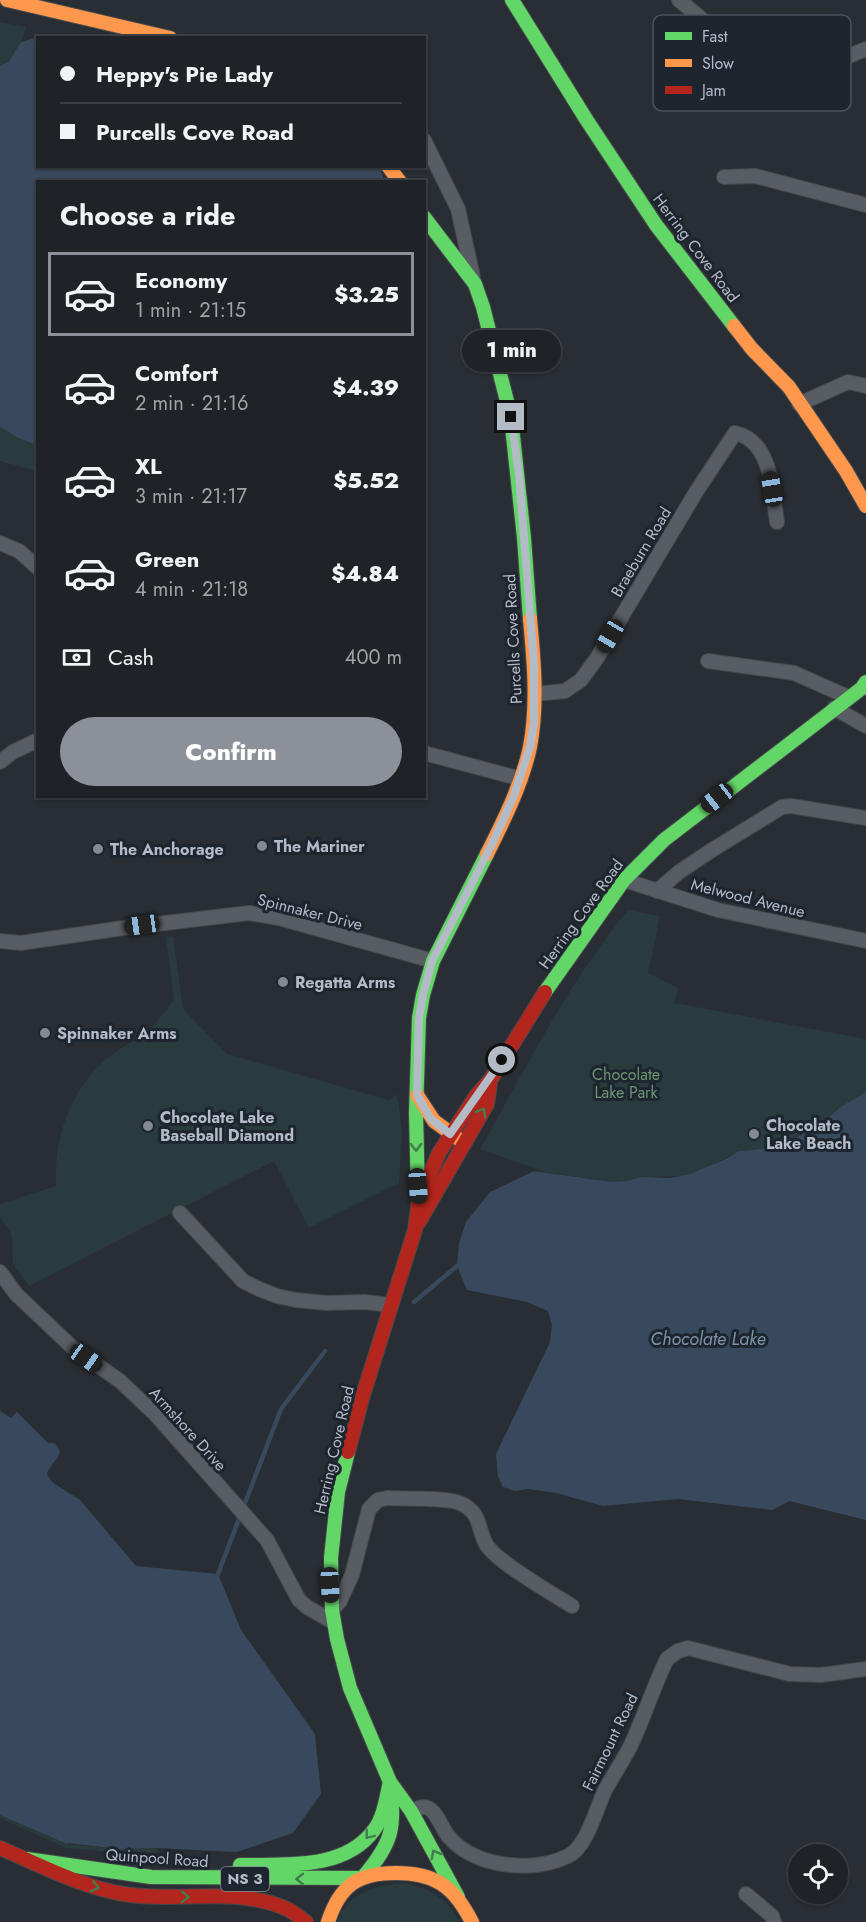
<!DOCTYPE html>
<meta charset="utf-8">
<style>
:root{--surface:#1f2227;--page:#2c2f33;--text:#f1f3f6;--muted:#a1a4a7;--line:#3c3f44;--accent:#8c9099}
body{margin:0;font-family:Jost,sans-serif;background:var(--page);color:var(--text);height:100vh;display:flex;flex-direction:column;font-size:22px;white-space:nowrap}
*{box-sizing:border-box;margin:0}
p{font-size:20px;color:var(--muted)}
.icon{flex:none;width:33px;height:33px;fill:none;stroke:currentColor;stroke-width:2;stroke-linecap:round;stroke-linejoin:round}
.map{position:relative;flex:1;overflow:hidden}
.details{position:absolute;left:36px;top:180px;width:390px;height:618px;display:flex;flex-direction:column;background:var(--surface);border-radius:0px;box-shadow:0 2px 4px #0004,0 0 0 2px var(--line)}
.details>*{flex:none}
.hud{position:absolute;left:36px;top:36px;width:390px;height:132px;border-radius:0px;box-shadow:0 2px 4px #0004,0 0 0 2px var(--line);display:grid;align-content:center;height:132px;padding:0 24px;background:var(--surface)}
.controls{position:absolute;left:788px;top:1844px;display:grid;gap:12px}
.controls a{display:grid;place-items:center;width:60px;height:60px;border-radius:50%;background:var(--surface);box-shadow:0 2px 4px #0004,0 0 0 2px var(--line);font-size:30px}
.end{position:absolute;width:27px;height:27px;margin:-14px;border:8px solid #b3bbc6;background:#111;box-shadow:0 0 0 3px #111}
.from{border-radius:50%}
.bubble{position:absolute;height:42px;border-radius:21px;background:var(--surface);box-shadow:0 2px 4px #0004,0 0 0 2px var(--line);font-size:20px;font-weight:800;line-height:42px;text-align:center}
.car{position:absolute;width:18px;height:36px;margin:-18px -9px;border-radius:8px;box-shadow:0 0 4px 2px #0007;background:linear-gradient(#222 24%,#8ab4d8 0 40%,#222 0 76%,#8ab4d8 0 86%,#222 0)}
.hud b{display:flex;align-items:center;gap:21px;height:57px;font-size:22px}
.hud b+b{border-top:2px solid var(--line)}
.hud i{width:15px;height:15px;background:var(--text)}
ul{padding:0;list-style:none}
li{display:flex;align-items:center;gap:18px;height:84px;margin:0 12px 9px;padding:0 12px;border:3px solid transparent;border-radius:0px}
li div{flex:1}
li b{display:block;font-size:22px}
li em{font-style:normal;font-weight:800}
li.current{border-color:var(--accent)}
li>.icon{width:54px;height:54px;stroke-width:1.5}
h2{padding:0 24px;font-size:27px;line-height:72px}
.pay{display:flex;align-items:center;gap:15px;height:66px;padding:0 24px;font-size:22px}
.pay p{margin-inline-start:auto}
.button{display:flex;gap:12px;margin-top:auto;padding:12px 24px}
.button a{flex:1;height:69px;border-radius:36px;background:var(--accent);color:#fff;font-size:24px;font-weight:800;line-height:69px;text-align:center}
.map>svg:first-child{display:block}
.green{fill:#293b3c}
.water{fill:#38495d}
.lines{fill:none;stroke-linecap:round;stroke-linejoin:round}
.stream{stroke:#38495d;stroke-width:4.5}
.street-casing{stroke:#45494d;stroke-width:16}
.fast-casing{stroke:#45494d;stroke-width:16}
.slow-casing{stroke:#45494d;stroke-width:16}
.jam-casing{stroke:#45494d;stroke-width:16}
.street{stroke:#585c63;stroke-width:14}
.fast{stroke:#63d668;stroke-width:14}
.slow{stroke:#ff974d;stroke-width:14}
.jam{stroke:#b3261e;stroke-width:14}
.oneway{stroke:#407e4c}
.route{stroke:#b3bbc6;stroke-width:8}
.poi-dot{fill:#838a93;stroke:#1d252f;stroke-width:2}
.labels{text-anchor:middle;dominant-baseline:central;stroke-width:6;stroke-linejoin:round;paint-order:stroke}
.shield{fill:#1d252f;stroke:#868e99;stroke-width:1.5}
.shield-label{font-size:15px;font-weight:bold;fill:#b3bbc6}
.street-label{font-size:16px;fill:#b3bbc6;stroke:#1d252f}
.poi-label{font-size:16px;font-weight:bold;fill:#b3bbc6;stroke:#1d252f;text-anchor:start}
.park-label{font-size:16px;fill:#6b9574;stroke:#1d252f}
.water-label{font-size:18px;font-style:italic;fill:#7c92ab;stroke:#1d252f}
.key{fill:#1d252f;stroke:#4a525c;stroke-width:1.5}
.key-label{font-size:16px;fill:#b3bbc6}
</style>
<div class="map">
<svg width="866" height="1922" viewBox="0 0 866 1922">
<rect width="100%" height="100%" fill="#292e34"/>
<g class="green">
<path d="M 0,22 L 26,27 C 21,43 15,57 0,66 Z"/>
<polygon points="0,427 18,438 37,445 37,471 0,461"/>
<path d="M 628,910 L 660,916 L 648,973 L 678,988 L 675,1003 L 866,1039 L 866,1092 L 842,1106 L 818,1126 L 794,1139 L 761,1149 L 739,1151 L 707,1168 L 683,1176 L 641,1177 L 627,1181 L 612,1182 L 545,1172 L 480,1149 C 526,1068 568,983 628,910 Z"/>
<path d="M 173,936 L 183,1009 L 227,1054 L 389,1100 L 397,1094 L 402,1131 L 399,1183 L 309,1228 L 274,1161 L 29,1286 L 13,1264 L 12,1241 L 10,1231 L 0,1218 L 0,1204 L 56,1186 C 54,1139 69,1092 105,1060 C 112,1054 120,1049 128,1044 C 133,1041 139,1039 144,1035 C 155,1026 165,1011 174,1000 L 166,937 Z"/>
<polygon points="0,1815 66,1844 119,1849 155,1848 159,1853 134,1854 66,1848 0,1818"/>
<path d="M 406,1883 C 430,1889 449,1899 459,1922 L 337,1922 C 348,1892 378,1884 406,1883 Z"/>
</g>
<g class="water">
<path d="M 49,34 L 52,37 L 38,38 L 38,166 L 337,166 C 350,172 366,170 380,167 L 384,180 L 38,182 L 37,445 L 18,438 L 0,427 L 0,66 L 9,61 L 21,42 Z"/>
<polygon points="866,1092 866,1520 789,1501 773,1510 678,1499 603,1506 556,1493 528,1489 515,1491 503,1487 498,1477 496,1454 550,1342 552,1325 548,1311 527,1302 467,1290 457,1266 459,1243 466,1222 490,1192 534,1171 612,1182 627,1181 641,1177 670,1178 690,1174 726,1159 739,1151 761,1149 794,1139 818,1126 842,1106"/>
<path d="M 0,1411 L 11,1418 L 17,1412 L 48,1443 L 55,1443 L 60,1451 C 58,1460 50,1465 47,1474 L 52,1482 L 80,1500 L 136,1566 L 218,1574 L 241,1630 L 315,1734 L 321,1794 L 293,1833 L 237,1852 L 155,1848 L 119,1849 L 68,1843 L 67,1844 L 0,1815 Z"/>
</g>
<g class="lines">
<g class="stream">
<polyline points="414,1302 457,1266"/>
<polyline points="218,1574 281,1409 325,1351"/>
</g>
<g class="street-casing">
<g id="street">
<path d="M 679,0 C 723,36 764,79 827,64 C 840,61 853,54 866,49"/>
<polyline points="424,140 458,209 473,277"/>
<polyline points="724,177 755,176 866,205"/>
<polyline points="799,404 848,382 866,386"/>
<polyline points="0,543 19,551 38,568"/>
<polyline points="708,661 794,673 848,697"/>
<path d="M 535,694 L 565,691 L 581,680 L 597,658 L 696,492 L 735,433 C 772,441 772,491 777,522"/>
<polyline points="834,708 866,726"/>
<polyline points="424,753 521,779"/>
<polyline points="0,762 13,752 38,740"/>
<polyline points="624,880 718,910 866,941"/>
<polyline points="657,891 679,872 712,850 782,807 791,806 866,818"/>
<polyline points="0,941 21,943 123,928 249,913 279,918 433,961"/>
<polyline points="180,1213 243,1281 259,1289 277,1296 296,1300 326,1303 365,1302 390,1305"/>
<polyline points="0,1272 16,1294 73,1348 120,1381 155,1414 267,1540 299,1600 307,1607 333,1622"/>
<path d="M 332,1610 L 340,1601 L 352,1575 L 369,1509 L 378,1500 L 387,1498 C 403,1499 447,1497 460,1503 C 482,1513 477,1528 486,1544 C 495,1561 553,1594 572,1606"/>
<path d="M 411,1811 C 416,1809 423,1805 428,1808 C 437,1812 442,1829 449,1837 C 476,1868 533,1873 568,1856 C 587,1847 596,1809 605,1790 C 613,1776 622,1762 630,1747 C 644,1718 653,1687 667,1659 L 678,1651 L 688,1648 L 790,1674 L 821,1675 L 866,1669"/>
<polyline points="746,1894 772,1916 774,1922"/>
</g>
</g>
<g class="fast-casing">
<g id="fast">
<polyline points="512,0 586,119 656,225 734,326"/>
<polyline points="424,217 475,284 483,307 511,417 524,538 530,619"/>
<polyline points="545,992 624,880 664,840 862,688 866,682"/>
<polyline points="418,1194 416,1113 419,1018 423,995 433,961 487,854"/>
<polyline points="348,1452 338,1492 331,1558 332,1610 337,1639 350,1688 390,1782 411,1811 458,1897"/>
<polyline points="27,1859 151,1877 359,1878"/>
<path d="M 240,1865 C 284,1864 344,1871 374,1830 C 384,1817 386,1798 390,1782"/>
<path d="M 364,1876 C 393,1841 395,1829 390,1784"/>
</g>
</g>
<g class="slow-casing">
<g id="slow">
<polyline points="7,0 170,38"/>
<polyline points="388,166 400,182"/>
<polyline points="734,326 752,349 789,387 846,471 866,506"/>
<path d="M 487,854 C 504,820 522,784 530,747 C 538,705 534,661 530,619"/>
<polyline points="417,1095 434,1121 460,1140"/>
<path d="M 328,1922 C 340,1885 358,1873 396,1873 C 411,1873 427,1875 440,1883 C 455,1892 464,1907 472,1922"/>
</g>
</g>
<g class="jam-casing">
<g id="jam">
<polyline points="419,1222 487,1104 490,1084"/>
<polyline points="348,1452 363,1395 415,1230 419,1200 439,1153 476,1096 491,1079 545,992"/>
<path d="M 0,1848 C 40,1865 81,1887 124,1894 C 177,1903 237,1886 287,1909 C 294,1912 300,1918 306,1922"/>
</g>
</g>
<use href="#street" class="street"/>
<use href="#fast" class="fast"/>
<use href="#slow" class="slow"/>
<use href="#jam" class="jam"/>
</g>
<defs><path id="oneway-chevron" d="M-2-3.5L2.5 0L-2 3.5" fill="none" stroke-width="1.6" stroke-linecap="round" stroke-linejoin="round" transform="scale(1.5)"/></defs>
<g class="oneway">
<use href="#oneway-chevron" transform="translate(482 1112) rotate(-60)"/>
<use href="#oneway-chevron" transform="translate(416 1147) rotate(89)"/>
<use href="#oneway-chevron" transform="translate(369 1835) rotate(128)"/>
<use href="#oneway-chevron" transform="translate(435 1854) rotate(-118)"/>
<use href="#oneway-chevron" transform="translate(300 1879) rotate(180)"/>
<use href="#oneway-chevron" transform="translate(95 1887) rotate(15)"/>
<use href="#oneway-chevron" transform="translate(185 1897) rotate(2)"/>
</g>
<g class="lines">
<polyline class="route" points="502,1060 450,1134 431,1119 417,1095 419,1018 423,995 432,961 491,846 513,798 530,747 534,723 534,663 519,475 511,417"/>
</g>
<g class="poi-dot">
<circle cx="262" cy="846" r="6"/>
<circle cx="98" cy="849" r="6"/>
<circle cx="283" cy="982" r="6"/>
<circle cx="45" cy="1033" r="6"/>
<circle cx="148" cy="1126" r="6"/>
<circle cx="754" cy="1134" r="6"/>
</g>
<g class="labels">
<rect class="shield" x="221" y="1867" width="48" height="24" rx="4.5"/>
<g class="shield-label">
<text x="245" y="1879">NS 3</text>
</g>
<g class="street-label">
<text transform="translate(696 248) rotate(53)">Herring Cove Road</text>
<text transform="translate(641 552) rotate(-59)">Braeburn Road</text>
<text transform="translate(513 639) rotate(-93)">Purcells Cove Road</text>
<text transform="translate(748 898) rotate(14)">Melwood Avenue</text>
<text transform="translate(310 912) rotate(14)">Spinnaker Drive</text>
<text transform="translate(581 914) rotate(-54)">Herring Cove Road</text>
<text transform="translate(188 1429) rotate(48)">Armshore Drive</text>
<text transform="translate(334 1450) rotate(-77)">Herring Cove Road</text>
<text transform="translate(610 1742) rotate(-64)">Fairmount Road</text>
<text transform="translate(157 1858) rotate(4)">Quinpool Road</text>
</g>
<g class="poi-label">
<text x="274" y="846">The Mariner</text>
<text x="110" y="849">The Anchorage</text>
<text x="295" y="982">Regatta Arms</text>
<text x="57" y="1033">Spinnaker Arms</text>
<text x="160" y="1117">Chocolate Lake<tspan x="160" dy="18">Baseball Diamond</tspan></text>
<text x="766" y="1125">Chocolate<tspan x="766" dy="18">Lake Beach</tspan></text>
</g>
<g class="park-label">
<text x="626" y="1074">Chocolate<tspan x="626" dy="18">Lake Park</tspan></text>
</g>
<g class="water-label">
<text x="708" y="1339">Chocolate Lake</text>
</g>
</g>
<rect x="653" y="15" width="198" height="96" rx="9" class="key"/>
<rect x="665" y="32" width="27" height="8" fill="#63d668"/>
<rect x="665" y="59" width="27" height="8" fill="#ff974d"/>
<rect x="665" y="86" width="27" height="8" fill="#b3261e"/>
<g class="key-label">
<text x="702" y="42">Fast</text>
<text x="702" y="69">Slow</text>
<text x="702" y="96">Jam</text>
</g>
</svg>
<div class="controls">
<a><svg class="icon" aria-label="locate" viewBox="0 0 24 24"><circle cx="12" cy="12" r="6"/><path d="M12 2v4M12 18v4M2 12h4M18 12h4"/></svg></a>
</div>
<i class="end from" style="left:502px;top:1060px"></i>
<i class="end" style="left:511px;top:417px"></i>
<div class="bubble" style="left:462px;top:330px;width:99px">1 min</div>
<i class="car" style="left:772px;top:489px;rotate:351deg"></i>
<i class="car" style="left:610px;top:636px;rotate:210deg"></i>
<i class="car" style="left:717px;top:798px;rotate:232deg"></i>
<i class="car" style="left:142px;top:925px;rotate:262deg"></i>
<i class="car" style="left:418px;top:1186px;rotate:176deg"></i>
<i class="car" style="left:86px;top:1358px;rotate:125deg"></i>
<i class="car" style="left:330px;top:1585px;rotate:177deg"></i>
<div class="hud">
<b><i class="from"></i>Heppy's Pie Lady</b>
<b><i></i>Purcells Cove Road</b>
</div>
<section class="details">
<h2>Choose a ride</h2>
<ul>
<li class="current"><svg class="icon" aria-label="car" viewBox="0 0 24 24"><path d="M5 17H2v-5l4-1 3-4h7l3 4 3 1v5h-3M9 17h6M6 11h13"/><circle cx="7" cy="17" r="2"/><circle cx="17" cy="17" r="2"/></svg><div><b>Economy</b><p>1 min · 21:15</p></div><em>$3.25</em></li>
<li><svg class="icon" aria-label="car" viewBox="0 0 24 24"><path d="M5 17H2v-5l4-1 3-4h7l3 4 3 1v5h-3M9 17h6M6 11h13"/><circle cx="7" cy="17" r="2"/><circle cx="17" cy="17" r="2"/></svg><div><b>Comfort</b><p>2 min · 21:16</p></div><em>$4.39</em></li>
<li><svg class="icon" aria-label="car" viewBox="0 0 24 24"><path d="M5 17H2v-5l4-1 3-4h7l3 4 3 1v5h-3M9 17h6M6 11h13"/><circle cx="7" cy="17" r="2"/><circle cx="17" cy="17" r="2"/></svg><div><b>XL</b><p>3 min · 21:17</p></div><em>$5.52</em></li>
<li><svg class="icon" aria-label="car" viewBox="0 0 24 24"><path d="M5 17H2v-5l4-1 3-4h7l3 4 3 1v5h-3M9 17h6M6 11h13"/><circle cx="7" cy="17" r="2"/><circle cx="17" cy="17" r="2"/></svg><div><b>Green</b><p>4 min · 21:18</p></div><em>$4.84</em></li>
</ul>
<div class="pay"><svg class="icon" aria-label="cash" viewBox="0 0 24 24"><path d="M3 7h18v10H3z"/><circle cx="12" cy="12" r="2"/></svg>Cash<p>400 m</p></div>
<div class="button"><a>Confirm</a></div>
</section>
</div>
